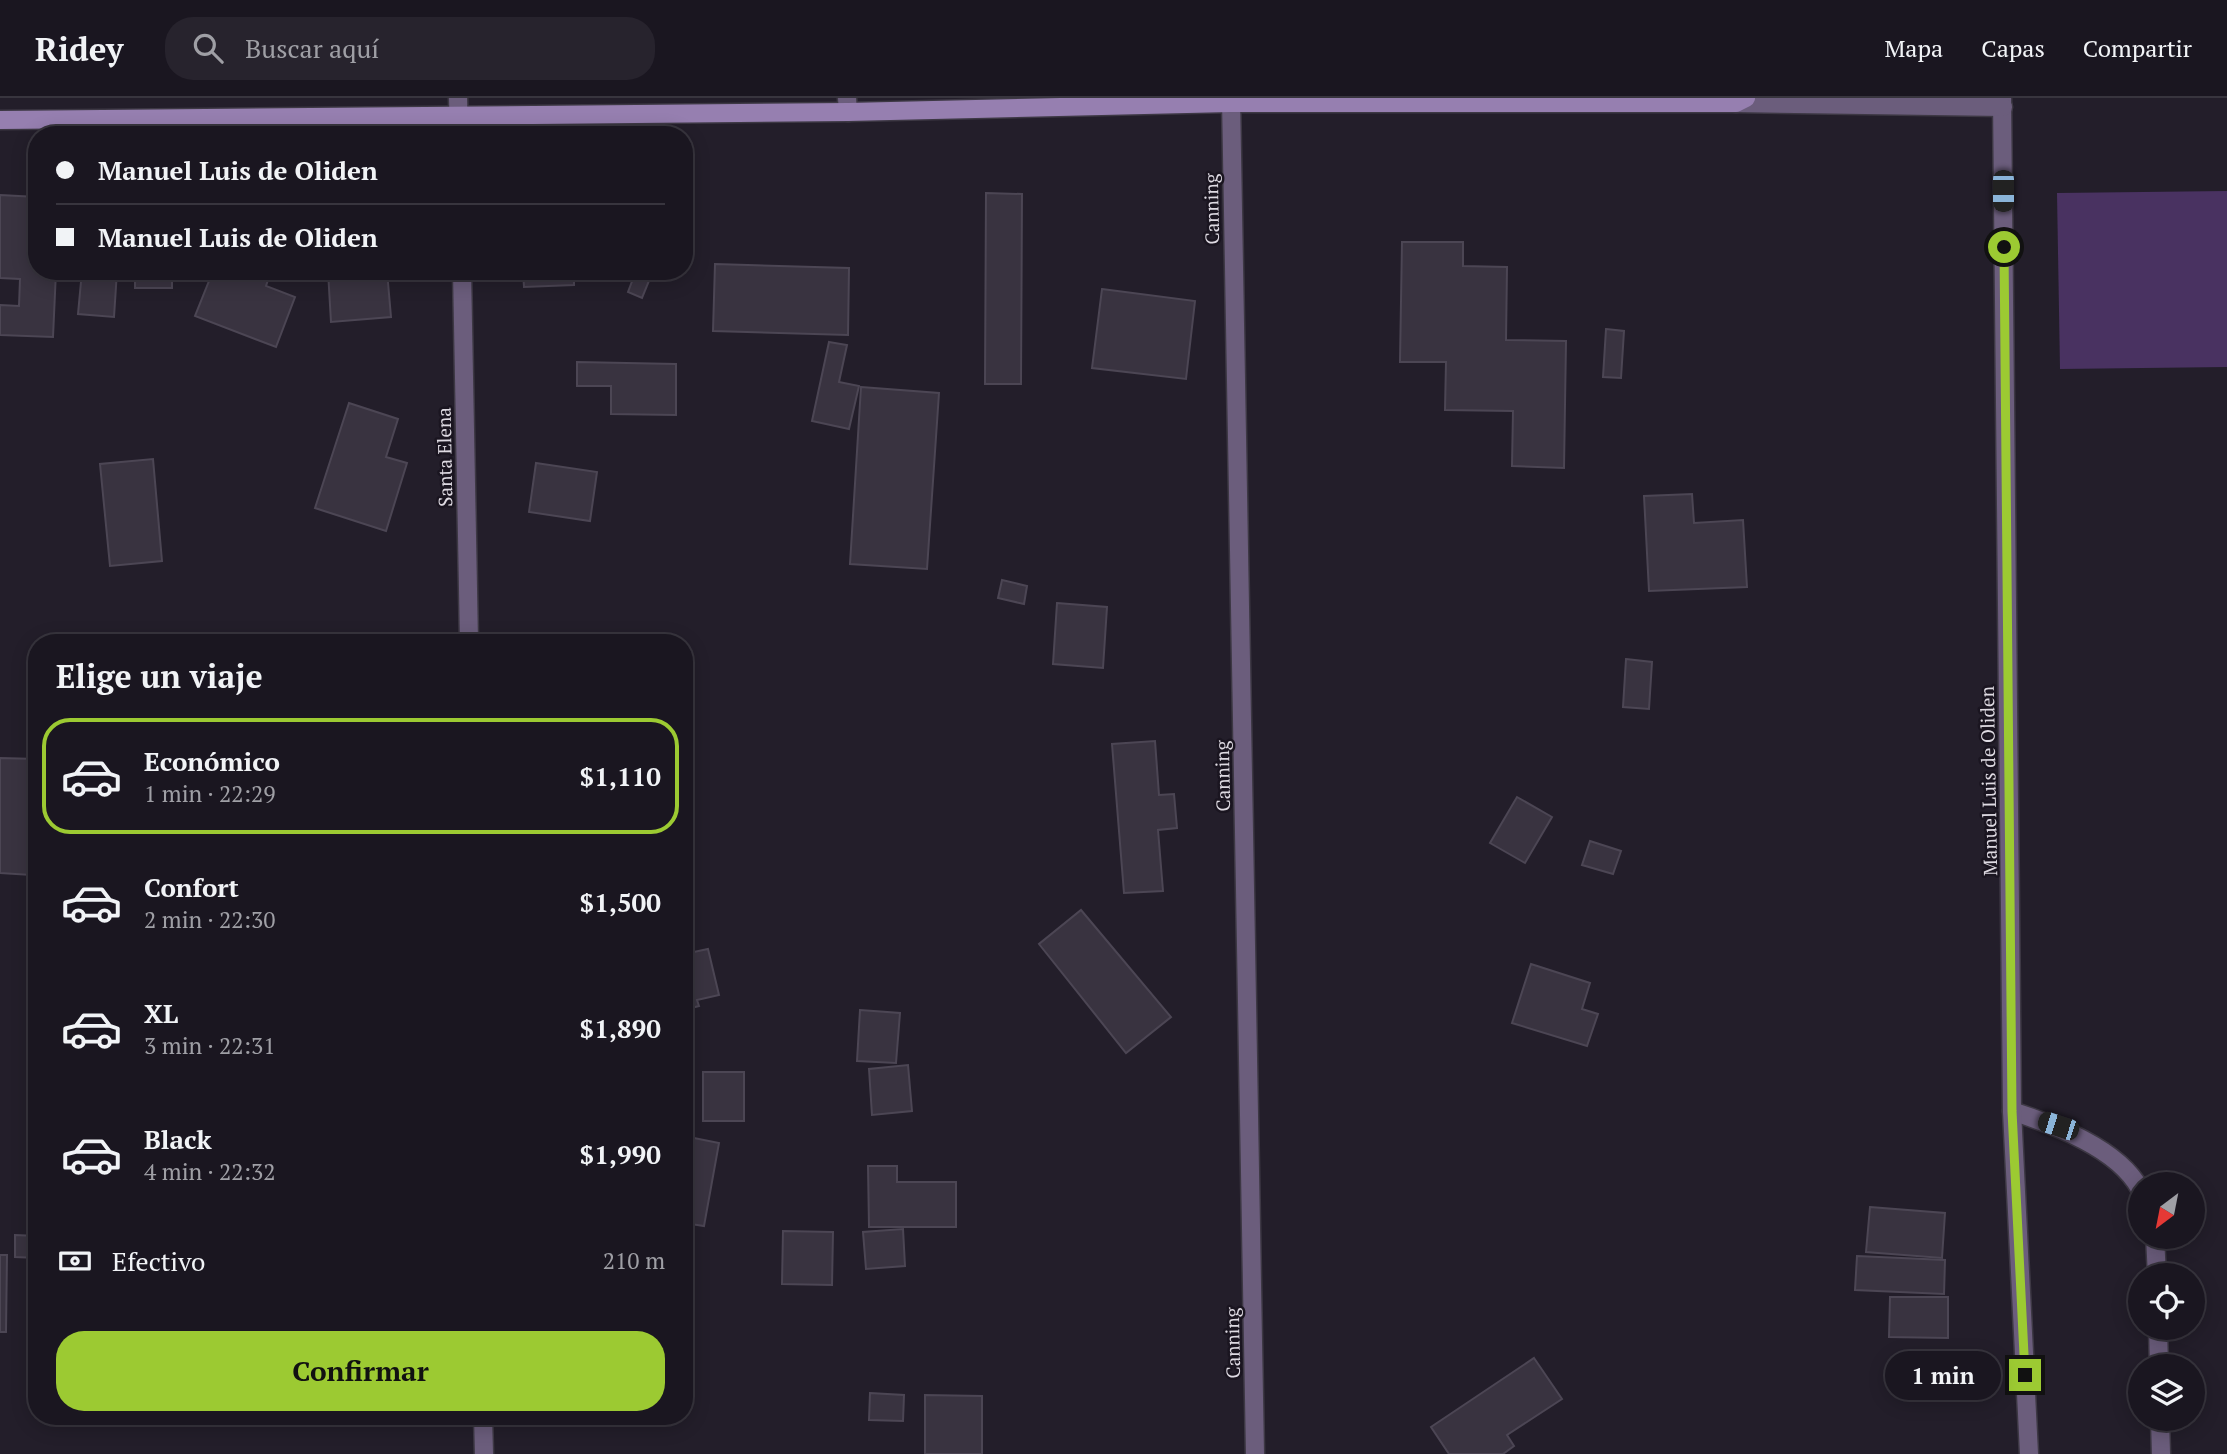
<!DOCTYPE html>
<html lang="es">
<meta charset="utf-8">
<style>
:root{--surface:#1a1620;--page:#27232d;--text:#f1f3f6;--muted:#9f9fa5;--line:#38353e;--accent:#9cca32}
body{margin:0;font-family:"PT Serif",serif;background:var(--page);color:var(--text);height:100vh;display:flex;flex-direction:column;font-size:26px;white-space:nowrap}
*{box-sizing:border-box;margin:0}
p{font-size:23px;color:var(--muted)}
.icon{flex:none;width:38px;height:38px;fill:none;stroke:currentColor;stroke-width:2;stroke-linecap:round;stroke-linejoin:round}
.map{position:relative;flex:1;overflow:hidden}
.side{position:absolute;left:28px;top:536px;width:665px;height:791px;display:flex;flex-direction:column;background:var(--surface);border-radius:28px;box-shadow:0 4px 18px #0003,0 0 0 2px var(--line)}
.side>*{flex:none}
.guide{position:absolute;left:28px;top:28px;width:665px;height:154px;border-radius:28px;box-shadow:0 4px 18px #0003,0 0 0 2px var(--line);display:grid;align-content:center;height:154px;padding:0 28px;background:var(--surface)}
.needle{width:46px;rotate:212deg}
.tools{position:absolute;left:2128px;top:1074px;display:grid;gap:14px}
.tools a{display:grid;place-items:center;width:77px;height:77px;border-radius:50%;background:var(--surface);box-shadow:0 4px 18px #0003,0 0 0 2px var(--line);font-size:35px}
.end{position:absolute;width:32px;height:32px;margin:-16px;border:9px solid #9cca32;background:#111;box-shadow:0 0 0 4px #111}
.from{border-radius:50%}
.bubble{position:absolute;height:49px;border-radius:24px;background:var(--surface);box-shadow:0 4px 18px #0003,0 0 0 2px var(--line);font-size:23px;font-weight:800;line-height:49px;text-align:center}
.car{position:absolute;width:21px;height:42px;margin:-21px -10px;border-radius:9px;box-shadow:0 0 5px 2px #0007;background:linear-gradient(#222 24%,#8ab4d8 0 40%,#222 0 76%,#8ab4d8 0 86%,#222 0)}
.guide b{display:flex;align-items:center;gap:24px;height:66px;font-size:26px}
.guide b+b{border-top:2px solid var(--line)}
.guide i{width:18px;height:18px;background:var(--text)}
ul{padding:0;list-style:none}
li{display:flex;align-items:center;gap:21px;height:116px;margin:0 14px 10px;padding:0 14px;border:4px solid transparent;border-radius:28px}
li div{flex:1}
li b{display:block;font-size:26px}
li em{font-style:normal;font-weight:800}
li.current{border-color:var(--accent)}
li>.icon{width:63px;height:63px;stroke-width:1.5}
h2{padding:0 28px;font-size:32px;line-height:84px}
.pay{display:flex;align-items:center;gap:18px;height:77px;padding:0 28px;font-size:26px}
.pay p{margin-inline-start:auto}
.cta{display:flex;gap:14px;margin-top:auto;padding:14px 28px}
.cta a{flex:1;height:80px;border-radius:28px;background:var(--accent);color:#111;font-size:28px;font-weight:800;line-height:80px;text-align:center}
header{display:flex;align-items:center;gap:42px;box-sizing:border-box;height:98px;padding:0 35px;background:var(--surface);border-bottom:2px solid var(--line)}
header strong{font-size:33px}
nav{display:flex;gap:38px;margin-inline-start:auto;font-size:24px}
.search{width:490px;height:63px;background:var(--page);display:flex;align-items:center;gap:18px;box-sizing:border-box;padding:0 24px;border-radius:28px;color:var(--muted);font-size:26px}
.map>svg:first-child{display:block}
.green{fill:#493261}
.building{fill:#393340;stroke:#4c4654;stroke-width:2}
.lines{fill:none;stroke-linecap:round;stroke-linejoin:round}
.service-casing{stroke:#3d3844;stroke-width:21}
.minor-casing{stroke:#3d3844;stroke-width:21}
.secondary-casing{stroke:#3d3844;stroke-width:21}
.service{stroke:#6b5d7c;stroke-width:18}
.minor{stroke:#6b5d7c;stroke-width:18}
.secondary{stroke:#967fb0;stroke-width:18}
.route{stroke:#9cca32;stroke-width:9}
.labels{text-anchor:middle;dominant-baseline:central;stroke-width:5;stroke-linejoin:round;paint-order:stroke}
.street-label{font-size:19px;fill:#dedae2;stroke:#1a1520}
</style>
<header>
<strong>Ridey</strong>
<div class="search"><svg class="icon" aria-label="search" viewBox="0 0 24 24"><circle cx="10" cy="10" r="6"/><path d="M15 15l6 6"/></svg>Buscar aquí</div>
<nav><a>Mapa</a><a>Capas</a><a>Compartir</a></nav>
</header>
<div class="map">
<svg width="2227" height="1356" viewBox="0 0 2227 1356">
<rect width="100%" height="100%" fill="#231e2a"/>
<polygon class="green" points="2227,93 2227,269 2060,271 2057,95"/>
<g class="building">
<polygon points="986,95 1022,96 1021,286 985,286"/>
<polygon points="0,97 37,99 37,173 56,173 53,239 0,237 0,207 19,208 20,181 0,180"/>
<polygon points="1402,144 1463,144 1463,168 1507,169 1506,242 1566,243 1564,370 1512,368 1513,313 1445,312 1446,264 1400,264"/>
<polygon points="715,166 849,170 848,237 713,233"/>
<polygon points="82,173 117,173 114,219 78,216"/>
<rect x="135" y="173" width="37" height="17"/>
<polygon points="213,173 271,173 266,188 295,199 276,249 195,218"/>
<polygon points="328,173 387,173 391,219 331,224"/>
<polygon points="523,173 574,173 574,187 524,189"/>
<polygon points="636,173 653,173 642,200 628,194"/>
<polygon points="1102,191 1195,203 1186,281 1092,270"/>
<polygon points="1606,231 1624,233 1621,280 1603,279"/>
<polygon points="829,244 847,247 839,284 859,288 849,331 812,323"/>
<polygon points="577,264 676,266 676,317 611,316 611,288 577,288"/>
<polygon points="861,289 939,295 927,471 850,466"/>
<polygon points="349,305 398,321 386,359 407,365 386,433 315,410"/>
<polygon points="153,361 162,463 110,468 100,366"/>
<polygon points="536,365 597,374 590,423 529,414"/>
<polygon points="1692,396 1694,425 1743,422 1747,489 1649,493 1644,398"/>
<polygon points="1002,482 1027,488 1024,506 998,500"/>
<polygon points="1057,505 1107,509 1103,570 1053,566"/>
<polygon points="1626,561 1652,564 1649,611 1623,609"/>
<polygon points="1155,643 1159,697 1174,696 1177,730 1158,732 1163,793 1124,795 1112,646"/>
<polygon points="0,660 37,661 37,743 33,743 31,777 0,775"/>
<polygon points="1517,699 1552,719 1525,765 1490,745"/>
<polygon points="1590,743 1621,753 1613,776 1582,767"/>
<polygon points="1081,812 1171,919 1126,955 1039,846"/>
<polygon points="708,851 719,897 697,902 699,908 684,912 684,856"/>
<polygon points="1531,866 1590,885 1582,911 1598,916 1587,948 1512,925"/>
<polygon points="860,912 900,915 896,965 857,963"/>
<polygon points="908,967 912,1013 872,1017 869,971"/>
<rect x="703" y="974" width="41" height="49"/>
<polygon points="684,1038 719,1045 704,1128 684,1125"/>
<polygon points="868,1068 897,1068 897,1084 956,1084 956,1129 869,1129"/>
<polygon points="1870,1109 1945,1115 1942,1160 1866,1154"/>
<polygon points="903,1131 905,1168 866,1171 863,1134"/>
<polygon points="783,1133 833,1134 832,1187 782,1186"/>
<polygon points="15,1137 37,1138 37,1160 15,1159"/>
<polygon points="0,1157 7,1157 6,1234 0,1234"/>
<polygon points="1857,1158 1945,1162 1944,1196 1855,1192"/>
<polygon points="1890,1199 1948,1199 1948,1240 1889,1239"/>
<polygon points="1534,1260 1562,1301 1507,1337 1514,1348 1503,1356 1449,1356 1431,1329"/>
<polygon points="870,1295 904,1297 903,1323 869,1322"/>
<polygon points="925,1297 982,1298 982,1356 925,1356"/>
</g>
<g class="lines">
<g class="service-casing">
<g id="service">
<path d="M 2012,1013 C 2054,1027 2118,1050 2140,1091"/>
<polyline points="2155,1139 2157,1178"/>
<polyline points="2158,1230 2159,1269"/>
<polyline points="2160,1321 2161,1356"/>
</g>
</g>
<g class="minor-casing">
<g id="minor">
<polyline points="458,0 459,37"/>
<polyline points="847,0 848,14"/>
<polyline points="1231,0 1255,1356"/>
<polyline points="2002,0 2012,1013 2029,1356"/>
<polyline points="1736,5 2003,9"/>
<polyline points="462,173 469,544"/>
<polyline points="483,1318 484,1356"/>
</g>
</g>
<g class="secondary-casing">
<polyline id="secondary" points="0,22 848,14 1230,5 1736,5 1746,0"/>
</g>
<use href="#service" class="service"/>
<use href="#minor" class="minor"/>
<use href="#secondary" class="secondary"/>
</g>
<g class="lines">
<polyline class="route" points="2004,149 2012,1013 2025,1277"/>
</g>
<g class="labels">
<g class="street-label">
<text transform="translate(1211 111) rotate(-91)">Canning</text>
<text transform="translate(444 359) rotate(-91)">Santa Elena</text>
<text transform="translate(1222 678) rotate(-91)">Canning</text>
<text transform="translate(1988 683) rotate(-91)">Manuel Luis de Oliden</text>
<text transform="translate(1232 1245) rotate(-91)">Canning</text>
</g>
</g>
</svg>
<div class="tools">
<a><svg class="needle" viewBox="-14 -14 28 28"><path d="M0-13l5 13h-10z" fill="#e53935"/><path d="M0 13l5-13h-10z" fill="#9f9fa5"/></svg></a>
<a><svg class="icon" aria-label="locate" viewBox="0 0 24 24"><circle cx="12" cy="12" r="6"/><path d="M12 2v4M12 18v4M2 12h4M18 12h4"/></svg></a>
<a><svg class="icon" aria-label="layers" viewBox="0 0 24 24"><path d="M12 4l9 5-9 5-9-5zM3 14l9 5 9-5"/></svg></a>
</div>
<i class="end from" style="left:2004px;top:149px"></i>
<i class="end" style="left:2025px;top:1277px"></i>
<div class="bubble" style="left:1885px;top:1253px;width:116px">1 min</div>
<i class="car" style="left:2003px;top:93px;rotate:180deg"></i>
<i class="car" style="left:2058px;top:1028px;rotate:288deg"></i>
<div class="guide">
<b><i class="from"></i>Manuel Luis de Oliden</b>
<b><i></i>Manuel Luis de Oliden</b>
</div>
<section class="side">
<h2>Elige un viaje</h2>
<ul>
<li class="current"><svg class="icon" aria-label="car" viewBox="0 0 24 24"><path d="M5 17H2v-5l4-1 3-4h7l3 4 3 1v5h-3M9 17h6M6 11h13"/><circle cx="7" cy="17" r="2"/><circle cx="17" cy="17" r="2"/></svg><div><b>Económico</b><p>1 min · 22:29</p></div><em>$1,110</em></li>
<li><svg class="icon" aria-label="car" viewBox="0 0 24 24"><path d="M5 17H2v-5l4-1 3-4h7l3 4 3 1v5h-3M9 17h6M6 11h13"/><circle cx="7" cy="17" r="2"/><circle cx="17" cy="17" r="2"/></svg><div><b>Confort</b><p>2 min · 22:30</p></div><em>$1,500</em></li>
<li><svg class="icon" aria-label="car" viewBox="0 0 24 24"><path d="M5 17H2v-5l4-1 3-4h7l3 4 3 1v5h-3M9 17h6M6 11h13"/><circle cx="7" cy="17" r="2"/><circle cx="17" cy="17" r="2"/></svg><div><b>XL</b><p>3 min · 22:31</p></div><em>$1,890</em></li>
<li><svg class="icon" aria-label="car" viewBox="0 0 24 24"><path d="M5 17H2v-5l4-1 3-4h7l3 4 3 1v5h-3M9 17h6M6 11h13"/><circle cx="7" cy="17" r="2"/><circle cx="17" cy="17" r="2"/></svg><div><b>Black</b><p>4 min · 22:32</p></div><em>$1,990</em></li>
</ul>
<div class="pay"><svg class="icon" aria-label="cash" viewBox="0 0 24 24"><path d="M3 7h18v10H3z"/><circle cx="12" cy="12" r="2"/></svg>Efectivo<p>210 m</p></div>
<div class="cta"><a>Confirmar</a></div>
</section>
</div>
